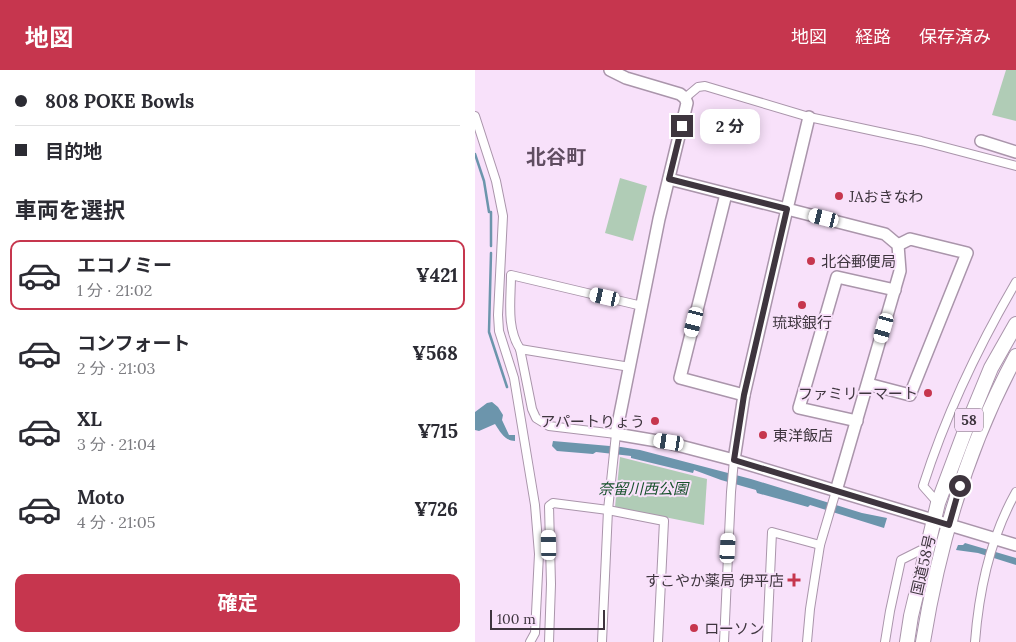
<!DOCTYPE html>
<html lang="ja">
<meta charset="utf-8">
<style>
:root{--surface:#fff;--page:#f2f2f3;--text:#2b2b33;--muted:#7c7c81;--line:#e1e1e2;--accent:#c6364e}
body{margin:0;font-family:Lora,"Noto Sans JP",serif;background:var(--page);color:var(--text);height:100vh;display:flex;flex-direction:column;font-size:19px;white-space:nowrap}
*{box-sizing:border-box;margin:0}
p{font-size:16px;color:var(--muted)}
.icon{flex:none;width:28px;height:28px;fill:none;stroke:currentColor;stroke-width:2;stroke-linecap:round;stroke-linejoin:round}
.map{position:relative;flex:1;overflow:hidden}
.drawer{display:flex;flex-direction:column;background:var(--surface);width:475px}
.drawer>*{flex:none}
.top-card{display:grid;align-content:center;height:110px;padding:0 15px;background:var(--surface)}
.scale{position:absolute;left:15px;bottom:12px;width:115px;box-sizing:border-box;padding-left:5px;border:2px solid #3e353e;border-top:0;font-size:14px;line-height:18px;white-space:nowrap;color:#3e353e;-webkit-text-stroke:4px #f8e1fa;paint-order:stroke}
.end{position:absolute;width:22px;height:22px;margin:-11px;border:6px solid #3e353e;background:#fff;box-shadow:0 0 0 2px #fff}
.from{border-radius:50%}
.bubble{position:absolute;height:35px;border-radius:10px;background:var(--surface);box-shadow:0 2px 12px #0003;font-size:16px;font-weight:700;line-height:35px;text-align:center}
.car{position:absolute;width:15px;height:30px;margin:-15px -8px;border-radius:6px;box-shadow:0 0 4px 1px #0007;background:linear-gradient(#fff 24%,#345 0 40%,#fff 0 76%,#345 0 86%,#fff 0)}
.top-card b{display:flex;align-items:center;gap:18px;height:48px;font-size:19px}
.top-card b+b{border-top:1px solid var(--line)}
.top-card i{width:12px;height:12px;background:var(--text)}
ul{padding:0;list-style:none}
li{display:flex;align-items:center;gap:15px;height:70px;margin:0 10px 8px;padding:0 5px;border:2px solid transparent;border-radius:10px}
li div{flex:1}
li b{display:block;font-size:19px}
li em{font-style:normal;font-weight:700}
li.on{border-color:var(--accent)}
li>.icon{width:45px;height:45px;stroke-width:1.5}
h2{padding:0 15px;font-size:22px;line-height:60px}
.primary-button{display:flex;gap:10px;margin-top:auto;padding:10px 15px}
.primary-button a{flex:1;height:58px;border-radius:10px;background:var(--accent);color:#fff;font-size:20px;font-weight:700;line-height:58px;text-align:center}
header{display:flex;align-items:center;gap:30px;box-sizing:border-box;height:70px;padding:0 25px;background:var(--accent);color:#fff}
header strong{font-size:24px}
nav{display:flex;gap:28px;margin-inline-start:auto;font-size:18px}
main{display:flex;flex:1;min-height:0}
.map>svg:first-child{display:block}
.green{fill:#b0ccb6}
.water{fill:#6c95ac}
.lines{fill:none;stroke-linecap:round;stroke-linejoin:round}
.stream{stroke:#6c95ac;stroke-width:2.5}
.street-casing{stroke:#aa95ab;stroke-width:10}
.secondary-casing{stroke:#aa95ab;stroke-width:14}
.highway-casing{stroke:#aa95ab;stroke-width:16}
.street{stroke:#fff;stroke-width:8}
.secondary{stroke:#fff;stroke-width:11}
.highway{stroke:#fff;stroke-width:14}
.route{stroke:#3e353e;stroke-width:6}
.poi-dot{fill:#c6364e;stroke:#f8e1fa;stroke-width:2}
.labels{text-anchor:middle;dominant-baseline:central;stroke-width:4;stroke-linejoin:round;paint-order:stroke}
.shield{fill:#f8e1fa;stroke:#766976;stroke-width:1}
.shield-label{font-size:14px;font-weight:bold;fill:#3e353e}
.poi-label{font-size:15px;fill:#3e353e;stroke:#f8e1fa;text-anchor:start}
.park-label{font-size:15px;font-style:italic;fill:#17512c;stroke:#f8e1fa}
.street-label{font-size:15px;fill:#3e353e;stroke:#f8e1fa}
.district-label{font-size:20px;font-weight:bold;fill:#604d61;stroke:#f8e1fa}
</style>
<header>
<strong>地図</strong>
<nav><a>地図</a><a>経路</a><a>保存済み</a></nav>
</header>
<main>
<section class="drawer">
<div class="top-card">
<b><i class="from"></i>808 POKE Bowls</b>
<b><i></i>目的地</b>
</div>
<h2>車両を選択</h2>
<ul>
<li class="on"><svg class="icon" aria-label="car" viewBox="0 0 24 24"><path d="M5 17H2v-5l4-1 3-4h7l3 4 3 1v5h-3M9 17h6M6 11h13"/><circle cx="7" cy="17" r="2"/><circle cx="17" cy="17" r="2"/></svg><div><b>エコノミー</b><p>1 分 · 21:02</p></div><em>¥421</em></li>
<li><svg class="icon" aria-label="car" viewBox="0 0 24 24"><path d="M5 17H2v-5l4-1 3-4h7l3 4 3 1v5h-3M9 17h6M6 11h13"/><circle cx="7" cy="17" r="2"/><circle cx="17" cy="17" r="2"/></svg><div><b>コンフォート</b><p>2 分 · 21:03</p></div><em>¥568</em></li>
<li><svg class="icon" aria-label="car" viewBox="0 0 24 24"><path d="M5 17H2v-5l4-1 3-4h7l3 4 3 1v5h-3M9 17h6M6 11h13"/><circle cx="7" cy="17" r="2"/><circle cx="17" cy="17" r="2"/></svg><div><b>XL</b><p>3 分 · 21:04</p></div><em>¥715</em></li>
<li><svg class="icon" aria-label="car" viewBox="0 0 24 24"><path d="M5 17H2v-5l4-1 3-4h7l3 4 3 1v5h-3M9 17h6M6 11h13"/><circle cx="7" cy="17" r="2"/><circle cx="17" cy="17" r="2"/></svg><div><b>Moto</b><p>4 分 · 21:05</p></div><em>¥726</em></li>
</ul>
<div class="primary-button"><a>確定</a></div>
</section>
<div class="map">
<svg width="541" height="572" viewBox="0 0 541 572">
<rect width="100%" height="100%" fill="#f8e1fa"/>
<g class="green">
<polygon points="531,0 541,0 541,51 517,45"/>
<polygon points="145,108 172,116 158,171 130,163"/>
<polygon points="145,387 232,409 229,455 140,437"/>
</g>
<g class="water">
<path d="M 17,332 L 23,337 L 28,345 L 27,350 L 34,365 L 40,365 L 40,371 C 29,370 26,363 20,354 L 4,361 L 0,360 L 0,342 L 12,333 Z"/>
<polygon points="78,371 146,377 165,380 276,409 387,443 412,448 409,458 335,435 333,437 282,423 281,420 246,410 219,400 218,403 156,388 156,386 121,382 118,384 82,381 77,376"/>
<polygon points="490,473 541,488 541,495 503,483 481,480 483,475 488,475"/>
</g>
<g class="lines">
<g class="stream">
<polyline points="0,84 9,111 14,142 16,142 16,176"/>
<polyline points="16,183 14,262 32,317"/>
</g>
<g class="street-casing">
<g id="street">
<polyline points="210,28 223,17 230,16 334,47 446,71 541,96"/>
<polyline points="0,46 21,111 28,146 23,245 24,261 39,308 60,435 64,484 60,563 55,572"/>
<polyline points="45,279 155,297"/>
<path d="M 463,433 L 448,416 C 471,344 503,277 541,212"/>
<polyline points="74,572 76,514 74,436 78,433 133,440 189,451 183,572"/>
<path d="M 127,572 L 133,440 L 141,364 L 74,356 L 61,348 L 57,339 L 45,279 C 31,257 36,230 36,205 L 167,236"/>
<polyline points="249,572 256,422 259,390"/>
<polyline points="292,572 297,462 345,475"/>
<polyline points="332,572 335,539 345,475 361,421"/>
<polyline points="410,572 415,541 426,490 452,477"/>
<path d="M 500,572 C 504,520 515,468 541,422"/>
</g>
</g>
<g class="secondary-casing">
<g id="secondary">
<polyline points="135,0 151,8 205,24 210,28 212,33 184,149 141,364 194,373 259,390 541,475"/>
<polyline points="334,47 312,139 410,164 423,175 425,201 361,421"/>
<polyline points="506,71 541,82"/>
<polyline points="194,109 312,139 269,325 259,390"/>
<polyline points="251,124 205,308 269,325"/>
<polyline points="393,314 435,325 492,183 435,169 423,175"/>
<polyline points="382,351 324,338 362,207 420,220"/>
</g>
</g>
<g class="highway-casing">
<g id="highway">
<polyline points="432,572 436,546 463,433 490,361 516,298 541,254"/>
<path d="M 448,572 C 464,473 493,375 541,286"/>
</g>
</g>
<use href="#street" class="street"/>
<use href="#secondary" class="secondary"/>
<use href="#highway" class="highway"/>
</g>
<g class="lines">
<polyline class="route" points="207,56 194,109 312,139 269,325 259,390 474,455 485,416"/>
</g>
<g class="poi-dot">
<circle cx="364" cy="126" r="5"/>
<circle cx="336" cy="191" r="5"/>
<circle cx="327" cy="235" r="5"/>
<circle cx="453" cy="323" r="5"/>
<circle cx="180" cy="351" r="5"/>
<circle cx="288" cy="365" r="5"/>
<path d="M316.5 502.5h5v5h5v5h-5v5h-5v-5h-5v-5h5z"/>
<circle cx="219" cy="558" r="5"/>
</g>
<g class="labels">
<rect class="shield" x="480" y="338.5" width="28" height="23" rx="4"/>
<g class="shield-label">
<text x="494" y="350">58</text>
</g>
<g class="poi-label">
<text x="374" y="126">JAおきなわ</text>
<text x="346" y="191">北谷郵便局</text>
<text x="327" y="252" text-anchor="middle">琉球銀行</text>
<text x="443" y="323" text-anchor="end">ファミリーマート</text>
<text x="170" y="351" text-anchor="end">アパートりょう</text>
<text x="298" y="365">東洋飯店</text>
<text x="309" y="510" text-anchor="end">すこやか薬局 伊平店</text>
<text x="229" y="558">ローソン</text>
</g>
<g class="park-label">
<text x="168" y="418">奈留川西公園</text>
</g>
<g class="street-label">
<text transform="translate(448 495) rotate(-77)">国道58号</text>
</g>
<g class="district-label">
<text x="81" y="86">北谷町</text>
</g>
</g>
</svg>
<div class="scale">100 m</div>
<i class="end from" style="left:485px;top:416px"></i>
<i class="end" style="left:207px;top:56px"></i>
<div class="bubble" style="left:225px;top:39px;width:60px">2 分</div>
<i class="car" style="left:349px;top:148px;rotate:284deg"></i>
<i class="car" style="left:130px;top:227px;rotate:283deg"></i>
<i class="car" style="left:219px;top:252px;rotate:194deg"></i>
<i class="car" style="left:409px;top:258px;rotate:196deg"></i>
<i class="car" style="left:194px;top:372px;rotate:279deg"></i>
<i class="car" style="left:74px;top:475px;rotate:359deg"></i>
<i class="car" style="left:253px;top:478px;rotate:3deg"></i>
</div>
</main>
